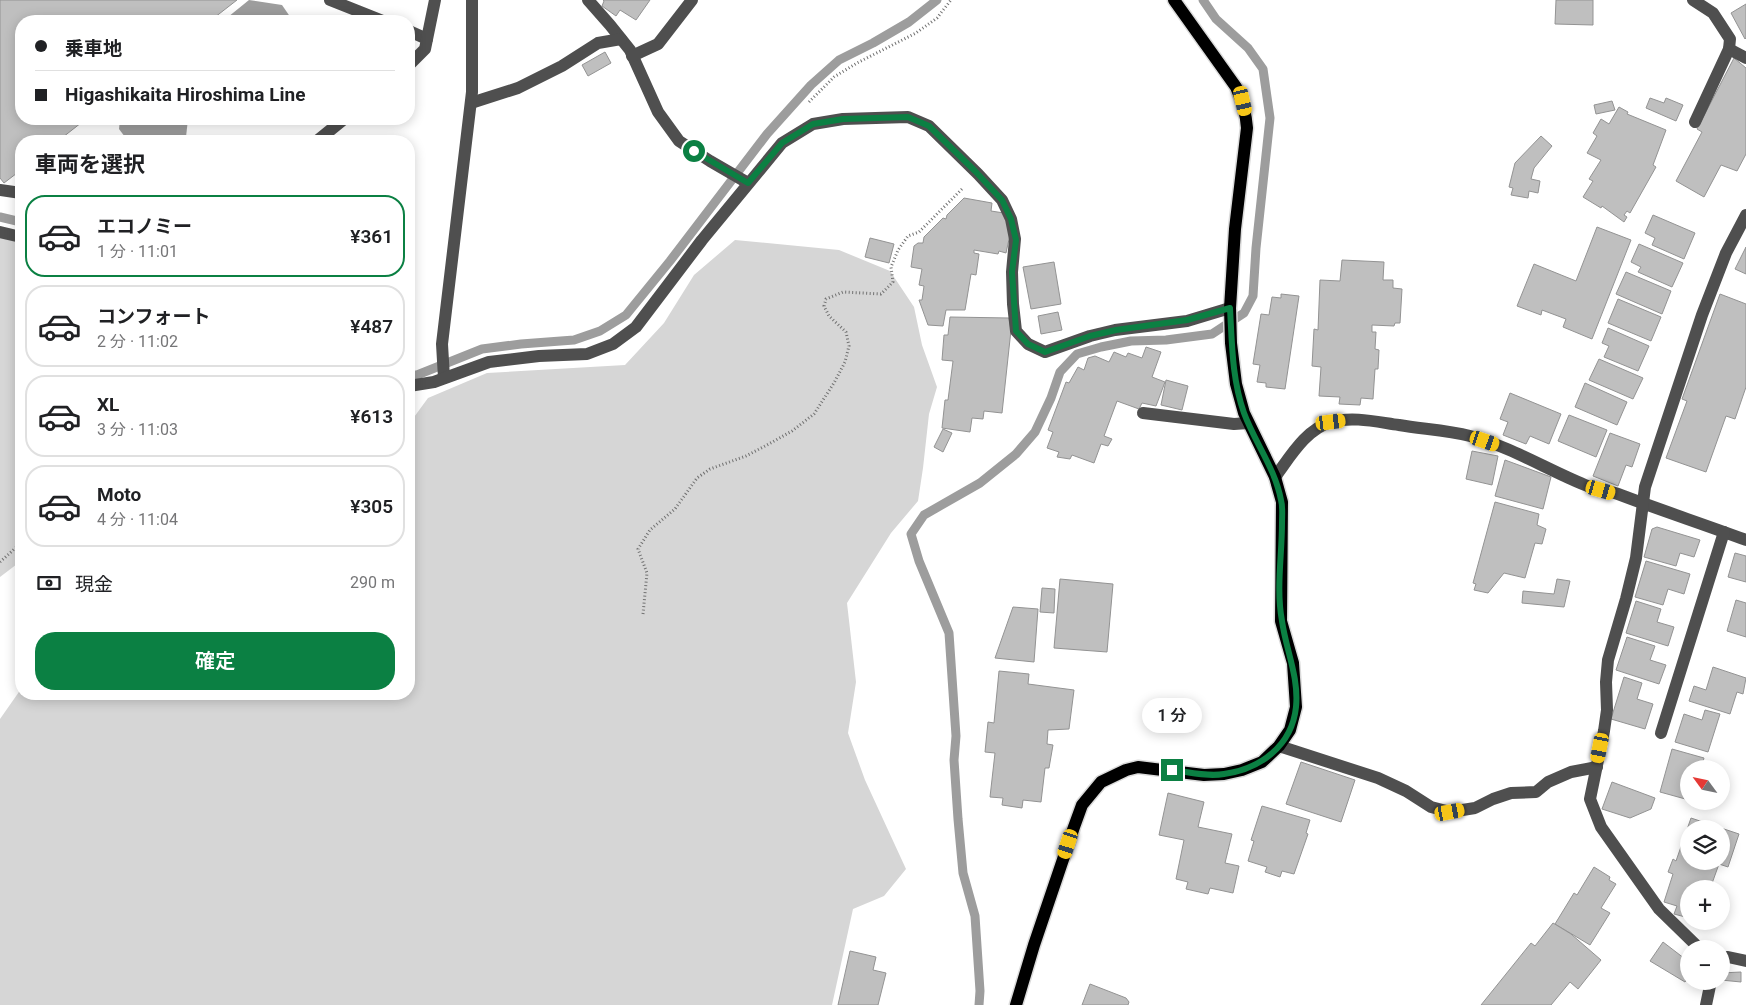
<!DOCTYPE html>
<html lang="ja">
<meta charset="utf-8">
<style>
:root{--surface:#fff;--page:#f2f2f2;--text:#202124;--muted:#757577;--line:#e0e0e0;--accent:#0b8043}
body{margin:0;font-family:Roboto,"Noto Sans JP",sans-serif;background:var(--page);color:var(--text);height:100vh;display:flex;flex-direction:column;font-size:19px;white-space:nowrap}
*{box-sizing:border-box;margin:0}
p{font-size:16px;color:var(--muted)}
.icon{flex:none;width:28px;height:28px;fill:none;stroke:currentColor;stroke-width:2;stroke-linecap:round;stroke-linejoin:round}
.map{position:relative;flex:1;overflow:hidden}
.sheet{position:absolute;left:15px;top:135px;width:400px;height:565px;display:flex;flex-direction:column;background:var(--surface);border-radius:20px;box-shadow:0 2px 12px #0003}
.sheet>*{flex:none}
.top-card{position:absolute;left:15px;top:15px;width:400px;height:110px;border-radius:20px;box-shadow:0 2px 12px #0003;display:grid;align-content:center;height:110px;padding:0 20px;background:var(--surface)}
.needle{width:32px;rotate:303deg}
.tools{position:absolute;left:1680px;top:760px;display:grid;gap:10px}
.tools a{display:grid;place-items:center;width:50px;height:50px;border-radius:50%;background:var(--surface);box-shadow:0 2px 12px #0003;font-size:25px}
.end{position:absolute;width:22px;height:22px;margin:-11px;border:6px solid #0b8043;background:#fff;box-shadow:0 0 0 2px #fff}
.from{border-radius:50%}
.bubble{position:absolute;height:35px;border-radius:18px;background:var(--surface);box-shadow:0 2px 12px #0003;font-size:16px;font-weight:600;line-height:35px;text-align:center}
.car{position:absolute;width:15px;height:30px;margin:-15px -8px;border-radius:6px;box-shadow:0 0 4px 1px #0007;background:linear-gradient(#f5c518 24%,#345 0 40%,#f5c518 0 76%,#345 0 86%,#f5c518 0)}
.top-card b{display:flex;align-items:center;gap:18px;height:48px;font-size:19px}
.top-card b+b{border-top:1px solid var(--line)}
.top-card i{width:12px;height:12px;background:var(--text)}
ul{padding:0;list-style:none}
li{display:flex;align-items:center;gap:15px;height:82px;margin:0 10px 8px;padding:0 10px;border:2px solid var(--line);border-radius:20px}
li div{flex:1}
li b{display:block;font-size:19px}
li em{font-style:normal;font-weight:600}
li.current{border-color:var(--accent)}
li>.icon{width:45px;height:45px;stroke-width:1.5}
h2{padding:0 20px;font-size:22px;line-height:60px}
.pay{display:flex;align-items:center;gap:12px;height:55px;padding:0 20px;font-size:19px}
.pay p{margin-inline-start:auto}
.button{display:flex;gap:10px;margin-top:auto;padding:10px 20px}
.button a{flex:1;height:58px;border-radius:20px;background:var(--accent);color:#fff;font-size:20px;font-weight:600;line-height:58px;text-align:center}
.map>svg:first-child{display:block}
.green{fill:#d6d6d6}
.water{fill:#9d9d9d}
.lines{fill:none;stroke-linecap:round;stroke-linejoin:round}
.stream{stroke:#9d9d9d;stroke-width:9}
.building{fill:#bfbfbf;stroke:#939393;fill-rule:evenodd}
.major-casing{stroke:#dbdbdb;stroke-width:15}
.path{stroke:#717171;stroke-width:3;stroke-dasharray:1 2.5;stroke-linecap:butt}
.minor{stroke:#4f4f4f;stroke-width:12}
.major{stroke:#000;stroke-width:12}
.route{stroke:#0b8043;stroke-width:6}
</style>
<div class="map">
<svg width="1746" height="1005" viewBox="0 0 1746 1005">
<rect width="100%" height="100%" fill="#fff"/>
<g class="green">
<polygon points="0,229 21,236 21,561 0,577"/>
<polygon points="735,240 839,250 890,271 914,307 922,345 937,387 929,414 923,468 918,501 891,533 847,603 856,682 848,733 865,780 906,869 884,896 853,909 832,1005 0,1005 0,719 21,689 21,694 409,694 409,424 428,398 487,373 625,365 664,323 694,275"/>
</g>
<g class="water">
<polygon points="249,0 282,5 293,21 228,21 228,17"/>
<polygon points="120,119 188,119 186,137 181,141 128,141 119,129"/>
</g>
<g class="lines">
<g class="stream">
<polyline points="0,217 21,222"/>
<polyline points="409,375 417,375 482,349 521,344 574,340 600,331 626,315 670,261 767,134 811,85 839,60 873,43 909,22 937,0"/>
<polyline points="979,1005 980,991 975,916 963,873 958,819 954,760 956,736 949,633 919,561 911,534 924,515 980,483 1016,454 1035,432 1051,398 1060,372 1077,354 1101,347 1131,341 1166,340 1212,334 1244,313 1253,296 1256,248 1270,118 1263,69 1248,48 1216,19 1203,0"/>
</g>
</g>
<g class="building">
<polygon points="0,0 237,0 210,21 21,21 21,119 86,119 58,141 21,141 21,170 4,183 0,178"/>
<polygon points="603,0 650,0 636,20 620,10 616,16 602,6 604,1"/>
<polygon points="1556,0 1593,0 1593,25 1555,24"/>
<polygon points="1746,4 1746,38 1745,39 1731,13"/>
<polygon points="605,52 611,63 588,76 582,65"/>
<polygon points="1734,58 1746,68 1746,154 1737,171 1721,165 1704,197 1676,181 1702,132 1697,129"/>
<polygon points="1650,98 1664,103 1666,98 1683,105 1676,121 1646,108"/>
<polygon points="1612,101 1615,110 1596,114 1594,105"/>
<polygon points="1619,107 1628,112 1627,114 1666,130 1653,165 1656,167 1630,213 1627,211 1624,215 1627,217 1624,222 1602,206 1601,208 1583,197 1593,181 1589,179 1601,160 1587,153 1597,136 1593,133 1601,119 1609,124"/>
<polygon points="1541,136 1552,146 1534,168 1531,179 1540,181 1538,193 1529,191 1528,198 1511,195 1513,188 1509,187 1515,163"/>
<polygon points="964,198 992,203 991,211 1004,213 1011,230 1006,253 999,251 998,254 974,250 974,253 979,254 976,275 971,274 965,310 946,310 943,326 928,325 919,300 922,300 924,286 919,285 922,269 911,267 914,246 918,243 923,243 924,237 943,218 946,219 947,215"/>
<polygon points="1653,215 1695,233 1684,259 1652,245 1655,238 1645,233"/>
<polygon points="1597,227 1631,240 1592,339 1563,327 1566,319 1542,310 1541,315 1517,306 1534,264 1576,281"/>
<polygon points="870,238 894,244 889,263 865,257"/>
<polygon points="1639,244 1683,263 1672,287 1638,272 1641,267 1631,262"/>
<polygon points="1746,247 1746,274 1735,269"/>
<polygon points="1342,260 1384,262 1383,280 1393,280 1393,288 1402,289 1400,323 1395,323 1394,326 1372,325 1372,332 1376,332 1375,349 1379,350 1378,369 1375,369 1373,399 1361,398 1360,405 1339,404 1340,397 1319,396 1321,367 1312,366 1314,329 1318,330 1320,280 1340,281"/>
<polygon points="1054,262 1061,304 1031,309 1023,267"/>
<polygon points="1626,272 1671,291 1662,314 1616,294"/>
<polygon points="1281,294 1299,296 1285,389 1266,387 1266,383 1257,382 1260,365 1253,364 1261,314 1269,315 1272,297 1281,298"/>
<polygon points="1720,294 1746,304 1746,387 1735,419 1726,416 1706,472 1666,458 1687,401 1682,399"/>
<polygon points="1618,299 1661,317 1651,341 1608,323"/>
<polygon points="1058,312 1062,330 1041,334 1038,316"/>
<polygon points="950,317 1009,318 1011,330 1002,413 984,411 983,419 972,418 970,432 942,428 945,400 948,400 953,361 942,360 944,335 948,335"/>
<polygon points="1608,328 1649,346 1638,371 1604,357 1609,346 1602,343"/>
<polygon points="1146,347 1161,352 1152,377 1165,382 1156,406 1142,403 1139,409 1117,401 1104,436 1112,439 1108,446 1101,444 1094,463 1072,455 1070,459 1057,457 1059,452 1047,448 1053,432 1048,430 1066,382 1069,383 1078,367 1084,370 1088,358 1095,356 1109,362 1114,352 1126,357 1128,353 1142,358"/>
<polygon points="1599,359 1643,378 1633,399 1589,380"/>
<polygon points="1166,380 1188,386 1182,410 1161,405"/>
<polygon points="1585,383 1627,402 1617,425 1575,407"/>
<polygon points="1510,393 1561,414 1549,444 1530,436 1526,444 1503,435 1508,422 1500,419"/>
<polygon points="1569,415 1607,430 1596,457 1558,441"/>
<polygon points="943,429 952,433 943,452 934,447"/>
<polygon points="1610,433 1640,444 1632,467 1626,465 1618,486 1593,476"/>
<polygon points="1472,451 1498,456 1492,485 1466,479"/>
<polygon points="1505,460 1551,477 1543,509 1495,496"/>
<polygon points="1495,502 1539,514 1537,525 1546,529 1542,544 1535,543 1525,578 1504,573 1488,593 1474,590 1476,584 1473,583"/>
<polygon points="1657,527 1700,540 1694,557 1680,553 1676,566 1644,557 1652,529"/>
<polygon points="1735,553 1746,556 1746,582 1728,577"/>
<polygon points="1646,561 1690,574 1684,594 1668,589 1663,605 1635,597"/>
<polygon points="1060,579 1113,584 1107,652 1054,648"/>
<polygon points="1557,579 1570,581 1564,607 1522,603 1523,591 1554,594"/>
<polygon points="1042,588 1055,589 1054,613 1040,612"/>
<polygon points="1736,600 1746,603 1746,637 1727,631"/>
<polygon points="1636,601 1661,609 1657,622 1674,627 1668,646 1626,633"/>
<polygon points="1013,607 1038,609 1034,662 995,658"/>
<polygon points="1627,637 1655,646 1650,660 1666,665 1659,684 1616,670"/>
<polygon points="1713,667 1746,678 1743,694 1737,692 1730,714 1689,701 1694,686 1706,690"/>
<polygon points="999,671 1029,674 1028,684 1074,690 1069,729 1048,730 1047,744 1053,745 1049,768 1045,768 1041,802 1023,800 1022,808 1002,805 1003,798 990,797 995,753 985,752 988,722 994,723"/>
<polygon points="1624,677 1642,683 1637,699 1653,704 1645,729 1611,719"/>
<polygon points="1705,710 1720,714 1708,752 1675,742 1684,714 1702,720"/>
<polygon points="1672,749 1704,758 1701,769 1689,769 1689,800 1660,792"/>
<polygon points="1301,762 1355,780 1341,822 1286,804"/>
<polygon points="1612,782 1655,798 1651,809 1630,818 1602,809"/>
<polygon points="1168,793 1204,802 1198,827 1232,834 1225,863 1239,866 1233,893 1210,888 1208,894 1186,889 1188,882 1176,879 1184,840 1159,835"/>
<polygon points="1262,806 1310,820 1306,833 1308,834 1294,874 1282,871 1280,877 1265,872 1267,867 1248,861 1254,841 1251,840"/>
<path d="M 1691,818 L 1739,834 L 1728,867 L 1719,864 L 1710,889 L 1689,889 L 1689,918 L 1674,914 L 1677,906 L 1664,902 L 1673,874 L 1668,872 L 1673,859 L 1676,861 ZM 1689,829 L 1721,829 L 1721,861 L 1689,861 Z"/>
<polygon points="1594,867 1610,877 1609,880 1616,884 1601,908 1610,913 1590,945 1555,924 1574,893 1577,895"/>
<polygon points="1553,923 1571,934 1601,960 1578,989 1570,982 1551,1005 1481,1005 1531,943 1535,946"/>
<polygon points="1663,942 1689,962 1689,976 1685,982 1650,961"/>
<polygon points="850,951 876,957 873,970 886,973 878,1005 838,1005"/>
<polygon points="1741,972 1741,982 1721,980 1721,973"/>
<polygon points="1090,984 1126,998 1129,1002 1128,1005 1082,1005"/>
</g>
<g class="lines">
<g class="major-casing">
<path id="major" d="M 1016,1005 L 1034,945 L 1074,827 L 1082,805 L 1101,782 L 1126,770 L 1138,767 L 1204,775 L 1224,774 L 1242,770 L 1262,762 L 1279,746 L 1290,730 L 1296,707 L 1293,663 L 1281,621 L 1282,502 L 1275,477 L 1244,413 L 1236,384 L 1231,343 L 1230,308 L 1235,229 L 1247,128 C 1246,113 1242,100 1236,87 L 1174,0"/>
</g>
<g class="path">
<polyline points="809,102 834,77 857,63 916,33 937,18 951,0"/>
<polyline points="0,562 21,543"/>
<polyline points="643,614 647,573 638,549 650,530 675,509 697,478 710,469 746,456 767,445 792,431 814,414 834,383 845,362 849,346 846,332 829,316 824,306 826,299 843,292 881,294 893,282 891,267 898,250 908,236 919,232 963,188"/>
</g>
<g class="minor">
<polyline points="330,0 383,21"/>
<polyline points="588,0 610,25 630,50 658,112 679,141 710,161 748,183"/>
<polyline points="1693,0 1713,13 1730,39 1729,49 1695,122"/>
<polyline points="409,31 427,39"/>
<polyline points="1729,49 1746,58"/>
<polyline points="632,56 658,44 692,0"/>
<polyline points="409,65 425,49 435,0"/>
<polyline points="471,103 518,88 562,66 598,43 621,39"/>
<polyline points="317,141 344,119"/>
<polyline points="0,190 21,193"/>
<polyline points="0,232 21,237"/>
<polyline points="444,378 442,344 472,92 472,0"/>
<polyline points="409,386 434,382 489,362 539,356 587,354 613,344 636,327 702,240 782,143 813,124 843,119 908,117 929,126 978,174 1002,200 1011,219 1015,239 1012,272 1013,304 1016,331 1028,344 1045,352 1090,336 1115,330 1187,321 1230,308"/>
<polyline points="1143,413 1234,424 1248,423"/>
<path d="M 1275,477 C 1290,457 1306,429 1331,422 C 1353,416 1377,422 1399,425 C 1422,429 1447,430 1470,436 C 1511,447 1546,469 1585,485 C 1595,489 1607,490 1618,494 C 1660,510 1703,524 1746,540"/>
<polyline points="1661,733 1724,532"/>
<polyline points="1279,746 1378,778 1406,791 1431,807 1450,812 1475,808 1493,799 1511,793 1536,792 1548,782 1571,772 1597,767"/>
<polyline points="1700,949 1659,909 1601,827 1590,799 1604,731 1607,710 1606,682 1608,660 1626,599 1636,558 1645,487 1702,315 1726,253 1746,215"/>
<polyline points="1721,958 1728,957 1746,961"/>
<polyline points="1706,1005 1711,981"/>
</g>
<use href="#major" class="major"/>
</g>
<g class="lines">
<path class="route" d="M 694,151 L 748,183 L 782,143 L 813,124 L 843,119 L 908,117 L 929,126 L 975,171 L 1002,200 L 1011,219 L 1016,240 L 1012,272 L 1016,331 L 1028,344 L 1045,352 L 1090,336 L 1116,330 L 1187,320 L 1230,308 C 1232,344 1232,379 1244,413 C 1255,443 1275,468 1281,500 C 1283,507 1282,515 1282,523 C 1282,555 1276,589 1282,621 C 1286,650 1299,677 1296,707 C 1292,746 1260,769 1224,774 C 1207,777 1189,772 1172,770"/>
</g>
</svg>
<div class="tools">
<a><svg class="needle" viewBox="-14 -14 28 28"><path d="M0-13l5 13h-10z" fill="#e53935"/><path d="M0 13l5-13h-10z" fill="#757577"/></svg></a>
<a><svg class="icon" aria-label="layers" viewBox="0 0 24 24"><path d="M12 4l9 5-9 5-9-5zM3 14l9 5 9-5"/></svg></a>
<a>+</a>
<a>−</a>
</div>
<i class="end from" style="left:694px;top:151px"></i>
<i class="end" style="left:1172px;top:770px"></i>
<div class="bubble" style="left:1142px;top:698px;width:60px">1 分</div>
<i class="car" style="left:1243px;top:101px;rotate:167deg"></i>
<i class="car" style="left:1331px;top:422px;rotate:83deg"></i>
<i class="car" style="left:1485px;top:441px;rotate:109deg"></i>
<i class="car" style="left:1601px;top:490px;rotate:106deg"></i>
<i class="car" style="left:1600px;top:748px;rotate:191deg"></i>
<i class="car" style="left:1450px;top:812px;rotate:80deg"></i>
<i class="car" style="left:1068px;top:844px;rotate:198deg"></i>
<div class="top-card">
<b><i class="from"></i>乗車地</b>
<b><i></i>Higashikaita Hiroshima Line</b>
</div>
<section class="sheet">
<h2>車両を選択</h2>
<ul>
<li class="current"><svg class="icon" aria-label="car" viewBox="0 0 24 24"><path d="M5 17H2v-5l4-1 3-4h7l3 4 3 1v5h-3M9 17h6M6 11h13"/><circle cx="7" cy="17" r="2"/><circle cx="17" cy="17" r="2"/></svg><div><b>エコノミー</b><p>1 分 · 11:01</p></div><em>¥361</em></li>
<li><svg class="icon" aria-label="car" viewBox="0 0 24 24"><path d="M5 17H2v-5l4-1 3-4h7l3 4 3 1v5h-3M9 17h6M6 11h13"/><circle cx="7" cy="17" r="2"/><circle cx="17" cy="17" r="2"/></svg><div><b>コンフォート</b><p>2 分 · 11:02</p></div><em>¥487</em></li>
<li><svg class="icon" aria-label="car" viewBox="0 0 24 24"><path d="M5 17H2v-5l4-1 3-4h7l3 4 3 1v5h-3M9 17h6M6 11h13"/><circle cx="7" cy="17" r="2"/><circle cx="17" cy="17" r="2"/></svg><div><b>XL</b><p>3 分 · 11:03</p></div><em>¥613</em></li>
<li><svg class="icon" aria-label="car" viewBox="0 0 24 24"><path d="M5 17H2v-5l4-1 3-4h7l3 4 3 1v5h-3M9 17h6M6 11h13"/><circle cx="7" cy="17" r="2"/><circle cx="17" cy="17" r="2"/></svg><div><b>Moto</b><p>4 分 · 11:04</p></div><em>¥305</em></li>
</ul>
<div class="pay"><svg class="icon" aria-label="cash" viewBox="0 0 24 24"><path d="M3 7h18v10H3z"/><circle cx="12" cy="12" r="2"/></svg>現金<p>290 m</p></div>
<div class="button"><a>確定</a></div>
</section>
</div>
